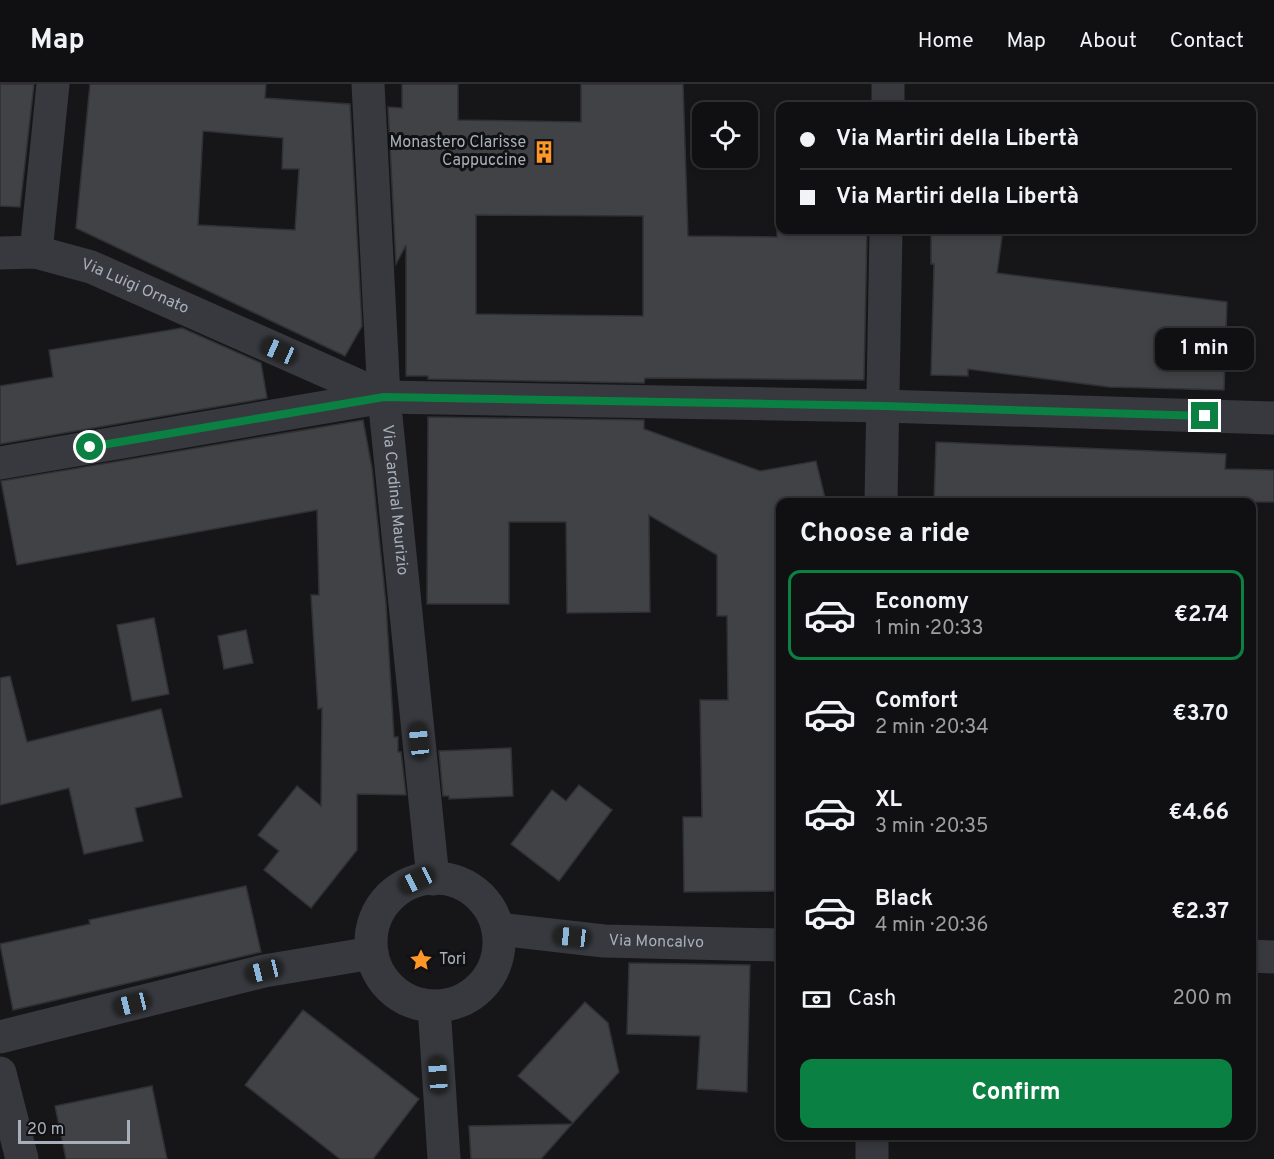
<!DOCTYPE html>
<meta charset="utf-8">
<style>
:root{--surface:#101012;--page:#1e1e20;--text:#f1f3f6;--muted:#9c9d9f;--line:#303032;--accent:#0b8043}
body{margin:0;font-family:Overpass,sans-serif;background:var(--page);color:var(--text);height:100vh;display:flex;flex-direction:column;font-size:22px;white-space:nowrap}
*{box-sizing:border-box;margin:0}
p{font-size:20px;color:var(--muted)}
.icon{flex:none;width:33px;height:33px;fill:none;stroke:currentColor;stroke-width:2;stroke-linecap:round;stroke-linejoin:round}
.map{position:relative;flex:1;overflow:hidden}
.side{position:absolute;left:776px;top:414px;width:480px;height:642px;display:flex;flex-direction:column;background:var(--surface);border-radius:12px;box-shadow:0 3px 9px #0003,0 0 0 2px var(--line)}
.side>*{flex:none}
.guide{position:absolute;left:776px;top:18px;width:480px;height:132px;border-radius:12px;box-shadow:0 3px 9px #0003,0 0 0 2px var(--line);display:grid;align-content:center;height:132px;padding:0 24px;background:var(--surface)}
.tools{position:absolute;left:692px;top:18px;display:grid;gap:12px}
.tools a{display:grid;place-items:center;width:66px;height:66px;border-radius:12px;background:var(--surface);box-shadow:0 3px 9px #0003,0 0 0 2px var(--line);font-size:30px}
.scale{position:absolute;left:18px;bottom:15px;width:112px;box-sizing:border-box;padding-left:6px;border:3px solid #a7afba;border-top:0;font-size:16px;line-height:21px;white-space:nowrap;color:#a7afba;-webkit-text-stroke:4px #111113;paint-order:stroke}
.end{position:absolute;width:27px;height:27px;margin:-14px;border:8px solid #0b8043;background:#fff;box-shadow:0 0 0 3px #fff}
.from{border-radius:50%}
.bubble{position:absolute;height:42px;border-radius:12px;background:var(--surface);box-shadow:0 3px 9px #0003,0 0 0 2px var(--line);font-size:20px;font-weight:700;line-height:42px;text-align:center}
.car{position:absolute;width:18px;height:36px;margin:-18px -9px;border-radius:8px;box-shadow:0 0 4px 2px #0007;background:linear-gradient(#222 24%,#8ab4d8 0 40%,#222 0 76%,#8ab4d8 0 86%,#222 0)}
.guide b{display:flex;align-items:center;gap:21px;height:57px;font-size:22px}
.guide b+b{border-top:2px solid var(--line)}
.guide i{width:15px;height:15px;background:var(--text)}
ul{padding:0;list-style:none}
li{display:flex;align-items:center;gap:18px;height:90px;margin:0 12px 9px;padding:0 12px;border:3px solid transparent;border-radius:12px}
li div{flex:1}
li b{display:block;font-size:22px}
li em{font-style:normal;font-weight:700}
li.selected{border-color:var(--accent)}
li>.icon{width:54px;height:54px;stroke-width:1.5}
h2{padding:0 24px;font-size:27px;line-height:72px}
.pay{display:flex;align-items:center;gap:15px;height:66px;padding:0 24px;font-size:22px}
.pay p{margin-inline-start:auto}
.primary-button{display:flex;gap:12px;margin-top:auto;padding:12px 24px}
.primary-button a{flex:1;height:69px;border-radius:12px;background:var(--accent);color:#fff;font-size:24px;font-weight:700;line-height:69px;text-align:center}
header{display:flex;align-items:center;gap:36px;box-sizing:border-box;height:84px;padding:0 30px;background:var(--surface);border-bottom:2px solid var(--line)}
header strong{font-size:28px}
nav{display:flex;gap:33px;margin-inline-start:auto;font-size:21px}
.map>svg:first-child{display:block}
.building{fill:#404246;stroke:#303135;stroke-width:1.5;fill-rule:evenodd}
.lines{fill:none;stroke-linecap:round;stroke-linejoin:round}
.minor{stroke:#37393e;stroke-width:33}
.route{stroke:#0b8043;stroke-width:8}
.labels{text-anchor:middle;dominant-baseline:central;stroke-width:6;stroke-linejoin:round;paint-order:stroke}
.poi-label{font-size:16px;fill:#a7afba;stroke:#111113;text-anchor:end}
.street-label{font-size:16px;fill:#a7afba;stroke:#111113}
</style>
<header>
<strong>Map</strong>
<nav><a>Home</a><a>Map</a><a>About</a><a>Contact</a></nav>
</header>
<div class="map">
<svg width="1274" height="1075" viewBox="0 0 1274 1075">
<rect width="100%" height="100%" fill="#161618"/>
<g class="building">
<polygon points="0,0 34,0 20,123 0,122"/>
<path d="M 90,0 L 266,0 L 265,14 L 350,20 L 362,242 L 345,272 L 76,144 ZM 203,47 L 283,54 L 282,85 L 299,85 L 295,146 L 198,141 Z"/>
<path d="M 402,0 L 458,0 L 458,36 L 581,38 L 581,0 L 683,0 L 688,152 L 777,153 L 777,146 L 867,146 L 864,296 L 645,294 L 644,299 L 428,295 L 428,292 L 406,292 L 406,161 L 396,180 L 388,23 L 402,24 ZM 476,131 L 643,132 L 643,232 L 476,230 Z"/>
<polygon points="931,146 1003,146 997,189 1227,218 1224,306 1109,303 968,285 968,292 931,291 934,180 931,180"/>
<polygon points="182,244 261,279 267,314 0,360 0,302 53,293 49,266"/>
<polygon points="428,333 644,336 644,345 760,387 816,377 826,418 780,418 780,468 776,468 780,581 780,807 684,808 683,733 702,733 700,616 728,616 727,532 717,532 717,471 649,431 650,528 567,529 566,438 509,438 509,520 427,520"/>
<polygon points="363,336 372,384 386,520 394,653 398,653 398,668 401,668 406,711 357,710 357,766 311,824 264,786 279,767 258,751 297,702 321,722 322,624 318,625 311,511 319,511 317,426 17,481 1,397"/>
<polygon points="936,358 1226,370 1225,385 1274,386 1274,418 934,418"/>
<polygon points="154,534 169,610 132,617 117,541"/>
<polygon points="246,546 253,579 224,585 218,552"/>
<polygon points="10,592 27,658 161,625 182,713 135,724 143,757 84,770 69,704 0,721 0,594"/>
<polygon points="511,664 513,712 449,715 449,712 443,712 439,667"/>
<polygon points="579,701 612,726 559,797 511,760 552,706 566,717"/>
<polygon points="246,802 261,868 13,926 0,860 90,840 89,836"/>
<polygon points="629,879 750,881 747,1008 697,1005 700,952 627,950"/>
<polygon points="585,918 608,939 619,988 573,1039 518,992"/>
<polygon points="303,926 419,1015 373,1075 340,1075 245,1001"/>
<polygon points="152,1002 167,1075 66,1075 55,1022"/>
<polygon points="572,1040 541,1075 471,1075 469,1042"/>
</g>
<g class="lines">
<g class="minor">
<path id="s1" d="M 368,0 L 384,313 L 433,795"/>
<polyline points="888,22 888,0"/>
<polyline points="36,168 53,0"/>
<path id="s2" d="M 0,169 L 36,168 L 91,183 L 384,313"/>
<polyline points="0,379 384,313 883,322 1274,334"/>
<polyline points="881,418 886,146"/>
<circle cx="435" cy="858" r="64"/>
<path id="s3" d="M 498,845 L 604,857 L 780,861"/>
<polyline points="1251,872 1274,873"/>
<polyline points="434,922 444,1075"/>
<polyline points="0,953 264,887 372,869"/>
<polyline points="0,989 22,1075"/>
<polyline points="872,1075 872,1052"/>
</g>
</g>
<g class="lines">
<polyline class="route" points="90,363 384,313 883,322 1205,332"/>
</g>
<defs>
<g id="building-bare" transform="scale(1.8)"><path d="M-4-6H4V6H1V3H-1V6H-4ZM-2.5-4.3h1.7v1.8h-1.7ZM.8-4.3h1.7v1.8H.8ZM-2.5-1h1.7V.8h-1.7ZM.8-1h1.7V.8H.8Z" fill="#ff9628" stroke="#111113" stroke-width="2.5" paint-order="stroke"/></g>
<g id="sight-bare" transform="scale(1.8)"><path d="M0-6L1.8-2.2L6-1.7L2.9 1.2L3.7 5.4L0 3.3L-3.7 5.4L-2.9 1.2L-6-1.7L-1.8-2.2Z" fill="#ff9628" stroke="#111113" stroke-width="2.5" paint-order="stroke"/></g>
</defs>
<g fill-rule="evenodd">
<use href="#building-bare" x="544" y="68"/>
<use href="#sight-bare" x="421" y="876"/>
</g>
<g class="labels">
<g class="poi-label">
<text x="526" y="59">Monastero Clarisse<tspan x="526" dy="18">Cappuccine</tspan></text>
<text x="439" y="876" text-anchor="start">Tori</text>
</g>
<g class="street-label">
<text stroke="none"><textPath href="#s2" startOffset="141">Via Luigi Ornato</textPath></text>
<text stroke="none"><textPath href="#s1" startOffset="417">Via Cardinal Maurizio</textPath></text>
<text stroke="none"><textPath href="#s3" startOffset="159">Via Moncalvo</textPath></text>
</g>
</g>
</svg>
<div class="tools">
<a><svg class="icon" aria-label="locate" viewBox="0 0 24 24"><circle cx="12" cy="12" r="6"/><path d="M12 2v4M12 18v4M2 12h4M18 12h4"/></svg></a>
</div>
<div class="scale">20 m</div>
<i class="end from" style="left:90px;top:363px"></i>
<i class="end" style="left:1205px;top:332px"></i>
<div class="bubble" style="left:1155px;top:244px;width:99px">1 min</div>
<i class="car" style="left:279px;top:267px;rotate:294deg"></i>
<i class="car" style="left:419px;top:657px;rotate:354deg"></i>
<i class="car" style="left:417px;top:796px;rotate:244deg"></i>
<i class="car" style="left:572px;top:853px;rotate:276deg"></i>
<i class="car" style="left:264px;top:887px;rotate:256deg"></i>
<i class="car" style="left:132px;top:920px;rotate:256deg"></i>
<i class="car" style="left:438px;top:991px;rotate:356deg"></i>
<div class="guide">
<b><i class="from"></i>Via Martiri della Libertà</b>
<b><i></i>Via Martiri della Libertà</b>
</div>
<section class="side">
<h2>Choose a ride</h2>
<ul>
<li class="selected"><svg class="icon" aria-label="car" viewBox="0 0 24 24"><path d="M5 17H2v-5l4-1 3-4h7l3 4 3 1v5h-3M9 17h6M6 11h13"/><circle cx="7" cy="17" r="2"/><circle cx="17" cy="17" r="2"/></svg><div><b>Economy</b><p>1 min · 20:33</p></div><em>€2.74</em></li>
<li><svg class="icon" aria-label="car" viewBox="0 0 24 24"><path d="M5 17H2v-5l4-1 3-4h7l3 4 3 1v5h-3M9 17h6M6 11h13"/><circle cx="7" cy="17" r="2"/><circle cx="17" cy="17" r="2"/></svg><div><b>Comfort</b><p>2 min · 20:34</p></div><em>€3.70</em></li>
<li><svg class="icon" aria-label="car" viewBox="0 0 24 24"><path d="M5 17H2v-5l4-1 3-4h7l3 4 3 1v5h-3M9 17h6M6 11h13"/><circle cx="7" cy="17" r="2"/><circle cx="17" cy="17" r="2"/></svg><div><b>XL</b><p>3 min · 20:35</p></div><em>€4.66</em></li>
<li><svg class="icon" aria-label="car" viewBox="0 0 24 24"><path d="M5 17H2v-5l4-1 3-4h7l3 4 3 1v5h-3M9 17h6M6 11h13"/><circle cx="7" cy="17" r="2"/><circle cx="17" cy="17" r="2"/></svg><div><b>Black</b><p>4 min · 20:36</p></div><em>€2.37</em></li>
</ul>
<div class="pay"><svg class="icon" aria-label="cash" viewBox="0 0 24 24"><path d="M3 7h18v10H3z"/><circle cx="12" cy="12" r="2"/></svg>Cash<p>200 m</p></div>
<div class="primary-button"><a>Confirm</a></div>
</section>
</div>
